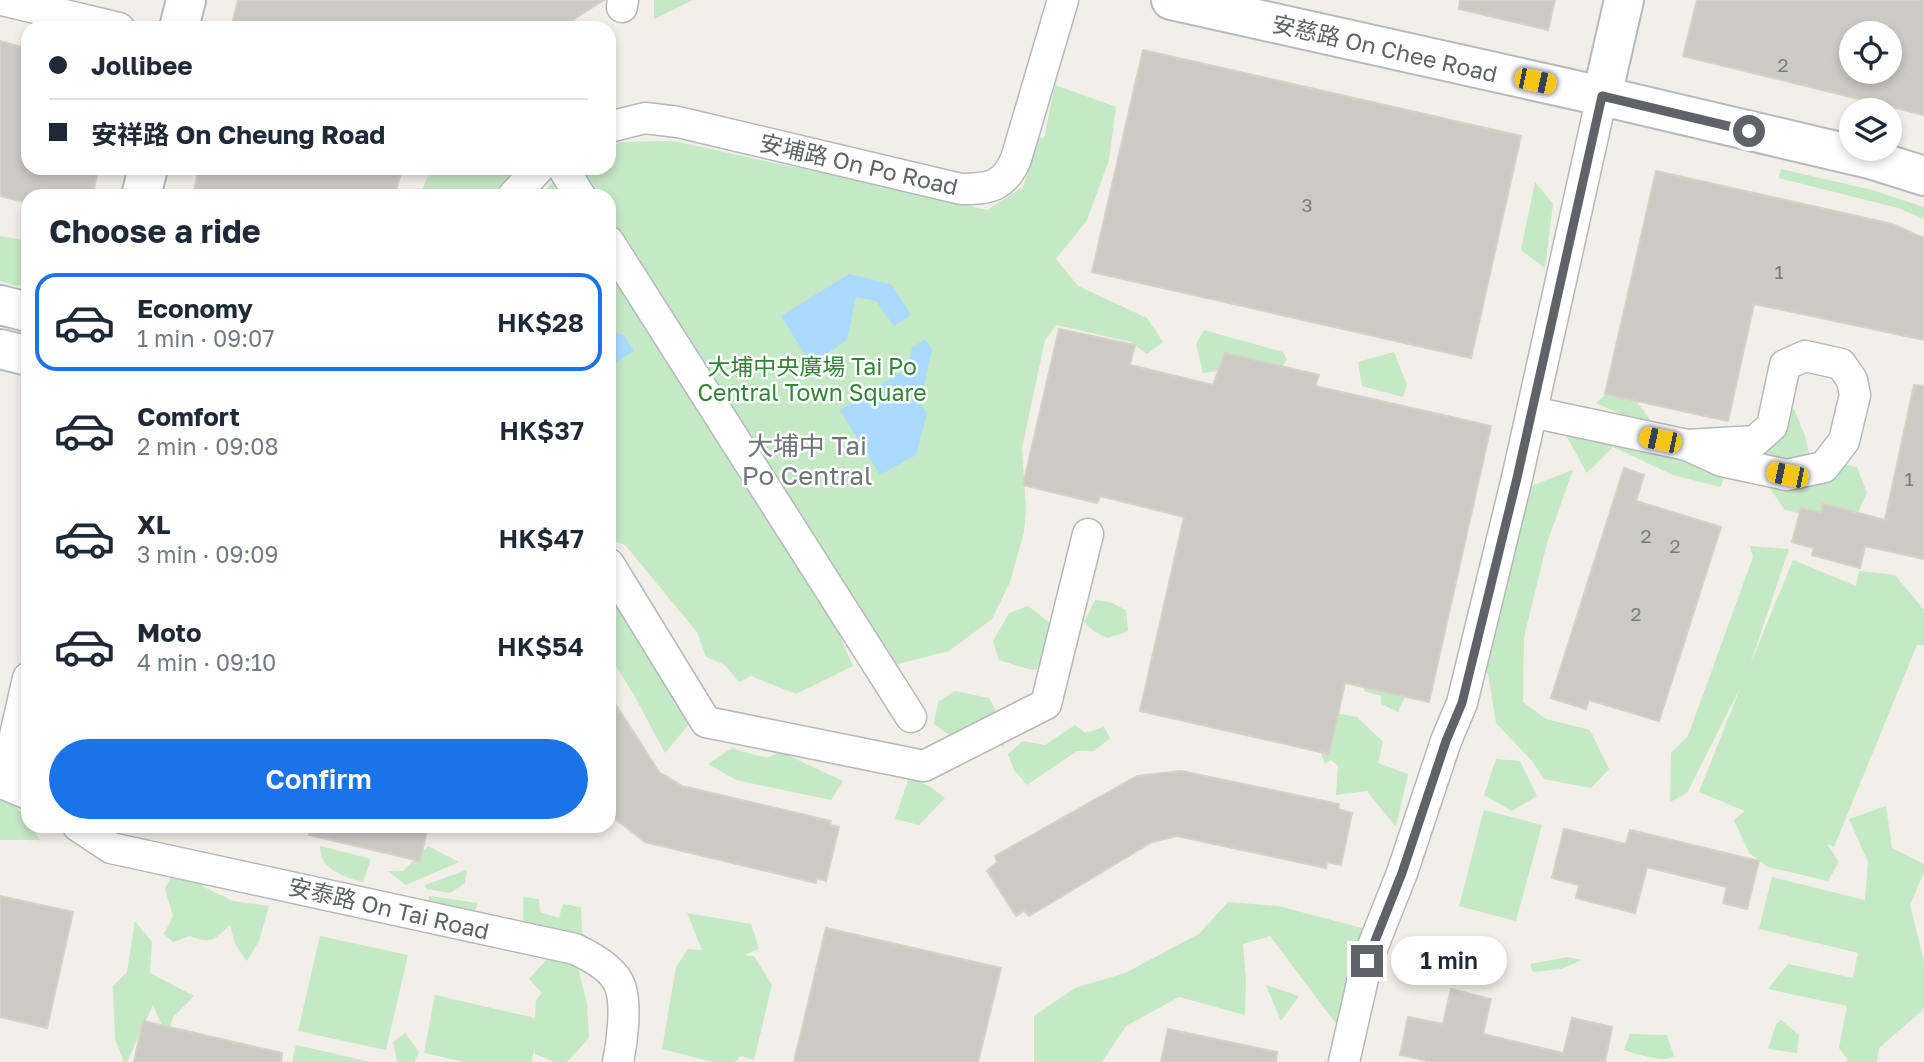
<!DOCTYPE html>
<meta charset="utf-8">
<style>
:root{--surface:#fff;--page:#f6f6f7;--text:#1f2937;--muted:#747a83;--line:#e0e1e3;--accent:#1a73e8}
body{margin:0;font-family:"Golos Text","Noto Sans TC",sans-serif;background:var(--page);color:var(--text);height:100vh;display:flex;flex-direction:column;font-size:26px;white-space:nowrap}
*{box-sizing:border-box;margin:0}
p{font-size:23px;color:var(--muted)}
.icon{flex:none;width:38px;height:38px;fill:none;stroke:currentColor;stroke-width:2;stroke-linecap:round;stroke-linejoin:round}
.map{position:relative;flex:1;overflow:hidden}
.side{position:absolute;left:21px;top:189px;width:595px;height:644px;display:flex;flex-direction:column;background:var(--surface);border-radius:21px;box-shadow:0 4px 10px #0003}
.side>*{flex:none}
.guide{position:absolute;left:21px;top:21px;width:595px;height:154px;border-radius:21px;box-shadow:0 4px 10px #0003;display:grid;align-content:center;height:154px;padding:0 28px;background:var(--surface)}
.buttons{position:absolute;left:1839px;top:21px;display:grid;gap:14px}
.buttons a{display:grid;place-items:center;width:63px;height:63px;border-radius:50%;background:var(--surface);box-shadow:0 4px 10px #0003;font-size:35px}
.end{position:absolute;width:32px;height:32px;margin:-16px;border:9px solid #5f6368;background:#fff;box-shadow:0 0 0 4px #fff}
.from{border-radius:50%}
.bubble{position:absolute;height:49px;border-radius:24px;background:var(--surface);box-shadow:0 4px 10px #0003;font-size:23px;font-weight:600;line-height:49px;text-align:center}
.car{position:absolute;width:21px;height:42px;margin:-21px -10px;border-radius:9px;box-shadow:0 0 5px 2px #0007;background:linear-gradient(#f5c518 24%,#345 0 40%,#f5c518 0 76%,#345 0 86%,#f5c518 0)}
.guide b{display:flex;align-items:center;gap:24px;height:66px;font-size:26px}
.guide b+b{border-top:2px solid var(--line)}
.guide i{width:18px;height:18px;background:var(--text)}
ul{padding:0;list-style:none}
li{display:flex;align-items:center;gap:21px;height:98px;margin:0 14px 10px;padding:0 14px;border:4px solid transparent;border-radius:21px}
li div{flex:1}
li b{display:block;font-size:26px}
li em{font-style:normal;font-weight:600}
li.current{border-color:var(--accent)}
li>.icon{width:63px;height:63px;stroke-width:1.5}
h2{padding:0 28px;font-size:32px;line-height:84px}
.button{display:flex;gap:14px;margin-top:auto;padding:14px 28px}
.button a{flex:1;height:80px;border-radius:42px;background:var(--accent);color:#fff;font-size:28px;font-weight:600;line-height:80px;text-align:center}
.map>svg:first-child{display:block}
.green{fill:#c5e8c5}
.water{fill:#aadaff}
.building{fill:#cccac5;stroke:#d6d1c6;stroke-width:2;fill-rule:evenodd}
.lines{fill:none;stroke-linecap:round;stroke-linejoin:round}
.street-casing{stroke:#b5b8bc;stroke-width:33}
.secondary-casing{stroke:#b6babf;stroke-width:42}
.street{stroke:#fff;stroke-width:30}
.secondary{stroke:#fff;stroke-width:38}
.route{stroke:#5f6368;stroke-width:9}
.labels{text-anchor:middle;dominant-baseline:central;stroke-width:5;stroke-linejoin:round;paint-order:stroke}
.number-label{font-size:19px;fill:#7a7d7f}
.street-label{font-size:23px;fill:#5f6368;stroke:#fff}
.park-label{font-size:23px;fill:#348238;stroke:#fff}
.quarter-label{font-size:26px;fill:#70757a;stroke:#fff}
</style>
<div class="map">
<svg width="1924" height="1062" viewBox="0 0 1924 1062">
<rect width="100%" height="100%" fill="#f1efe8"/>
<g class="green">
<polygon points="654,0 693,0 654,19"/>
<path d="M 1055,85 L 1116,107 L 1109,160 L 1087,220 L 1056,259 L 1078,286 L 1147,318 L 1163,342 L 1147,354 L 1131,342 L 1057,325 L 1045,340 L 1022,448 L 1026,509 L 1024,532 L 1010,582 L 992,619 L 949,651 L 886,667 L 837,629 L 853,666 L 796,694 L 751,676 L 739,682 L 725,665 L 706,657 L 697,632 L 625,545 L 609,540 L 609,196 L 541,196 C 562,167 576,168 609,168 L 609,148 L 621,142 L 673,141 L 788,166 L 827,172 L 876,186 L 902,183 L 924,196 L 987,210 L 1023,187 L 1031,162 L 1025,148 L 1032,137 L 1044,138 Z"/>
<polygon points="431,168 521,168 500,185 494,196 420,196"/>
<polygon points="1781,169 1872,190 1924,207 1924,219 1898,208 1779,178"/>
<polygon points="1535,182 1553,204 1545,268 1521,250"/>
<polygon points="0,236 28,241 28,284 16,286 0,281"/>
<polygon points="1204,330 1283,352 1287,360 1272,378 1226,370 1203,373 1196,344"/>
<polygon points="1394,352 1407,385 1403,397 1362,386 1358,362"/>
<polygon points="1621,381 1651,421 1730,452 1721,487 1673,475 1613,447 1587,473 1563,430 1631,419 1596,403"/>
<polygon points="1794,409 1805,436 1810,458 1857,467 1867,493 1852,525 1785,510 1761,476 1753,452 1758,413"/>
<polygon points="1573,470 1547,543 1524,637 1523,702 1546,719 1590,730 1609,769 1591,788 1544,779 1532,761 1496,723 1488,674 1464,644 1517,491"/>
<polygon points="1750,546 1789,549 1750,665 1793,560 1856,586 1859,571 1895,575 1924,610 1924,645 1917,645 1834,847 1827,844 1839,862 1828,881 1768,867 1749,853 1734,820 1745,811 1699,792 1741,686 1687,793 1670,802 1671,753 1688,736 1753,557"/>
<polygon points="609,586 691,708 688,725 665,753 634,695 609,655"/>
<polygon points="1095,600 1110,602 1126,610 1128,631 1108,638 1095,632 1084,622"/>
<polygon points="1028,606 1054,626 1051,644 1038,669 1031,670 999,660 993,641 1009,613"/>
<polygon points="1364,679 1409,688 1398,712 1381,704 1381,696 1364,691"/>
<polygon points="955,691 989,698 1007,730 1004,747 989,739 977,736 948,734 934,724 938,702"/>
<polygon points="1335,713 1357,717 1383,742 1378,763 1408,774 1396,827 1367,791 1336,795 1338,766 1331,760 1325,764 1318,744"/>
<polygon points="1075,725 1085,733 1104,727 1110,738 1094,751 1077,751 1027,785 1014,770 1008,754 1023,741 1045,745"/>
<polygon points="732,748 767,758 781,752 843,781 831,800 736,780 708,764"/>
<polygon points="1496,759 1520,761 1537,796 1512,811 1484,795"/>
<polygon points="909,777 929,786 945,798 919,825 895,819"/>
<path d="M 0,794 C 12,803 24,811 28,826 L 31,826 L 40,840 L 0,840 Z"/>
<polygon points="1886,806 1892,848 1924,864 1924,872 1910,905 1924,962 1924,1009 1879,1048 1877,1062 1845,1062 1848,1060 1839,1048 1847,1006 1768,989 1788,964 1853,978 1858,953 1759,929 1772,877 1865,900 1868,862 1849,819"/>
<polygon points="1484,810 1542,825 1516,921 1459,906"/>
<path d="M 320,846 L 371,859 L 363,882 C 344,877 320,870 320,846 Z"/>
<polygon points="428,846 459,862 406,885 388,871 403,871"/>
<path d="M 192,865 L 204,887 L 233,901 L 269,906 L 259,941 L 247,961 L 235,944 L 230,925 C 215,939 211,945 190,936 L 173,942 L 164,934 L 173,916 L 165,889 L 174,870 Z"/>
<polygon points="467,870 465,883 450,893 426,889 425,885"/>
<polygon points="429,896 478,903 465,934 425,927"/>
<polygon points="523,897 539,899 540,912 559,918 563,904 581,907 583,949 524,931"/>
<polygon points="1228,902 1278,906 1366,929 1340,1029 1270,936 1243,944 1246,981 1245,1015 1179,997 1126,1026 1102,1062 1034,1062 1034,1016 1075,988 1125,973 1199,934"/>
<polygon points="687,913 751,924 759,949 744,955 754,956 772,985 754,1060 741,1056 735,1062 713,1062 662,1049 676,967 688,949 702,950"/>
<polygon points="135,921 152,942 150,973 194,996 173,1017 167,1037 153,1005 127,1062 124,1062 115,1039 113,986 127,972"/>
<polygon points="320,936 408,955 386,1050 298,1031"/>
<polygon points="575,956 587,1003 589,1038 567,1062 555,1062 535,1054 535,1048 531,1062 465,1062 424,1053 435,995 535,1018 536,1000 542,993 529,979 546,960"/>
<polygon points="1568,957 1582,960 1561,969 1533,972 1530,964"/>
<polygon points="1266,985 1299,996 1281,1021"/>
<polygon points="1781,1020 1799,1035 1797,1053 1768,1049 1776,1024"/>
<polygon points="405,1033 419,1052 414,1062 397,1062 393,1042"/>
<path d="M 1630,1034 L 1667,1035 L 1674,1057 C 1661,1062 1639,1055 1624,1050 Z"/>
<polygon points="296,1045 371,1062 292,1062"/>
</g>
<g class="water">
<polygon points="849,274 891,284 911,315 894,326 876,301 856,297 847,340 811,364 781,316"/>
<polygon points="609,331 624,335 634,351 609,367"/>
<polygon points="925,339 932,350 920,403 927,413 916,455 880,475 840,410 907,368 912,348"/>
</g>
<g class="building">
<polygon points="238,0 604,0 560,28 231,28"/>
<polygon points="1460,0 1555,0 1548,30 1459,9"/>
<path d="M 1697,0 L 1924,0 L 1924,115 L 1683,56 ZM 1852,33 L 1890,33 L 1890,72 L 1852,72 Z"/>
<polygon points="0,41 28,49 28,168 99,168 92,196 28,196 28,203 0,196"/>
<polygon points="1143,50 1521,136 1471,358 1092,272"/>
<polygon points="199,168 402,168 395,196 193,196"/>
<polygon points="1656,171 1892,224 1924,238 1924,340 1754,304 1728,421 1605,394"/>
<polygon points="1059,329 1135,345 1130,365 1213,385 1225,353 1319,375 1315,386 1491,426 1429,702 1345,683 1329,754 1140,711 1184,517 1100,496 1097,503 1023,485"/>
<polygon points="1914,385 1924,386 1924,559 1865,546 1860,568 1812,555 1814,548 1792,542 1801,508 1821,513 1823,504 1885,520"/>
<polygon points="1624,468 1644,475 1636,501 1721,527 1659,721 1589,700 1586,709 1551,698"/>
<polygon points="609,694 659,772 682,786 831,821 830,825 839,827 826,881 817,878 816,883 645,842 609,814"/>
<polygon points="1181,771 1339,804 1338,809 1352,813 1341,865 1327,862 1326,868 1177,836 1152,842 1029,916 1024,911 1016,916 987,871 997,862 995,856 1137,776"/>
<polygon points="310,826 428,826 420,861 309,835"/>
<polygon points="1564,829 1626,844 1630,830 1759,861 1747,909 1723,903 1727,887 1647,867 1635,913 1576,898 1579,885 1552,878"/>
<polygon points="0,896 73,912 47,1028 0,1017"/>
<polygon points="826,928 1001,968 978,1062 794,1062"/>
<polygon points="1451,989 1491,999 1483,1034 1563,1053 1563,1055 1572,1018 1612,1027 1605,1062 1432,1062 1400,1055 1408,1017 1443,1024"/>
<polygon points="143,1021 282,1053 281,1062 134,1062"/>
<polygon points="1168,1029 1277,1052 1276,1062 1161,1062"/>
</g>
<g class="lines">
<g class="street-casing">
<g id="street">
<polyline points="2,0 119,28"/>
<polyline points="622,7 623,0"/>
<path d="M 609,127 L 645,118 L 678,122 L 961,189 C 989,189 1004,187 1016,159 L 1063,0"/>
<polyline points="563,168 580,196"/>
<polyline points="513,196 539,168"/>
<polyline points="609,242 911,717"/>
<polyline points="1532,412 1687,445 1722,461 1787,475 1824,467 1844,441 1855,395 1852,380 1841,364 1805,356 1785,365 1772,426 1755,441 1687,445"/>
<polyline points="609,564 706,722 924,766 1046,704 1088,534"/>
<polyline points="28,678 4,784 28,794"/>
<path d="M 78,826 L 111,848 L 575,949 C 590,956 614,969 620,986 C 627,1005 622,1043 618,1062"/>
<polyline points="1344,1062 1367,961 1402,873 1446,741 1462,703 1517,478 1602,96"/>
</g>
</g>
<g class="secondary-casing">
<g id="secondary">
<polyline points="1171,0 1602,96 1870,159 1924,176"/>
<polyline points="179,28 186,0"/>
<polyline points="1602,96 1624,0"/>
<polyline points="141,196 148,168"/>
<polyline points="0,305 28,312"/>
<polyline points="0,349 28,356"/>
</g>
</g>
<use href="#street" class="street"/>
<use href="#secondary" class="secondary"/>
</g>
<g class="lines">
<polyline class="route" points="1367,961 1402,873 1446,741 1462,703 1517,478 1602,96 1749,131"/>
</g>
<g class="labels">
<g class="number-label">
<text x="1783" y="64">2</text>
<text x="1307" y="204">3</text>
<text x="1779" y="271">1</text>
<text x="1909" y="478">1</text>
<text x="1646" y="535">2</text>
<text x="1675" y="545">2</text>
<text x="1636" y="613">2</text>
</g>
<g class="street-label">
<text transform="translate(1385 48) rotate(13)">安慈路 On Chee Road</text>
<text transform="translate(859 164) rotate(13)">安埔路 On Po Road</text>
<text transform="translate(389 908) rotate(13)">安泰路 On Tai Road</text>
</g>
<g class="park-label">
<text x="812" y="366">大埔中央廣場 Tai Po<tspan x="812" dy="26">Central Town Square</tspan></text>
</g>
<g class="quarter-label">
<text x="807" y="445">大埔中 Tai<tspan x="807" dy="30">Po Central</tspan></text>
</g>
</g>
</svg>
<div class="buttons">
<a><svg class="icon" aria-label="locate" viewBox="0 0 24 24"><circle cx="12" cy="12" r="6"/><path d="M12 2v4M12 18v4M2 12h4M18 12h4"/></svg></a>
<a><svg class="icon" aria-label="layers" viewBox="0 0 24 24"><path d="M12 4l9 5-9 5-9-5zM3 14l9 5 9-5"/></svg></a>
</div>
<i class="end from" style="left:1749px;top:131px"></i>
<i class="end" style="left:1367px;top:961px"></i>
<div class="bubble" style="left:1391px;top:936px;width:116px">1 min</div>
<i class="car" style="left:1535px;top:81px;rotate:102deg"></i>
<i class="car" style="left:1660px;top:440px;rotate:282deg"></i>
<i class="car" style="left:1787px;top:475px;rotate:282deg"></i>
<div class="guide">
<b><i class="from"></i>Jollibee</b>
<b><i></i>安祥路 On Cheung Road</b>
</div>
<section class="side">
<h2>Choose a ride</h2>
<ul>
<li class="current"><svg class="icon" aria-label="car" viewBox="0 0 24 24"><path d="M5 17H2v-5l4-1 3-4h7l3 4 3 1v5h-3M9 17h6M6 11h13"/><circle cx="7" cy="17" r="2"/><circle cx="17" cy="17" r="2"/></svg><div><b>Economy</b><p>1 min · 09:07</p></div><em>HK$28</em></li>
<li><svg class="icon" aria-label="car" viewBox="0 0 24 24"><path d="M5 17H2v-5l4-1 3-4h7l3 4 3 1v5h-3M9 17h6M6 11h13"/><circle cx="7" cy="17" r="2"/><circle cx="17" cy="17" r="2"/></svg><div><b>Comfort</b><p>2 min · 09:08</p></div><em>HK$37</em></li>
<li><svg class="icon" aria-label="car" viewBox="0 0 24 24"><path d="M5 17H2v-5l4-1 3-4h7l3 4 3 1v5h-3M9 17h6M6 11h13"/><circle cx="7" cy="17" r="2"/><circle cx="17" cy="17" r="2"/></svg><div><b>XL</b><p>3 min · 09:09</p></div><em>HK$47</em></li>
<li><svg class="icon" aria-label="car" viewBox="0 0 24 24"><path d="M5 17H2v-5l4-1 3-4h7l3 4 3 1v5h-3M9 17h6M6 11h13"/><circle cx="7" cy="17" r="2"/><circle cx="17" cy="17" r="2"/></svg><div><b>Moto</b><p>4 min · 09:10</p></div><em>HK$54</em></li>
</ul>
<div class="button"><a>Confirm</a></div>
</section>
</div>
